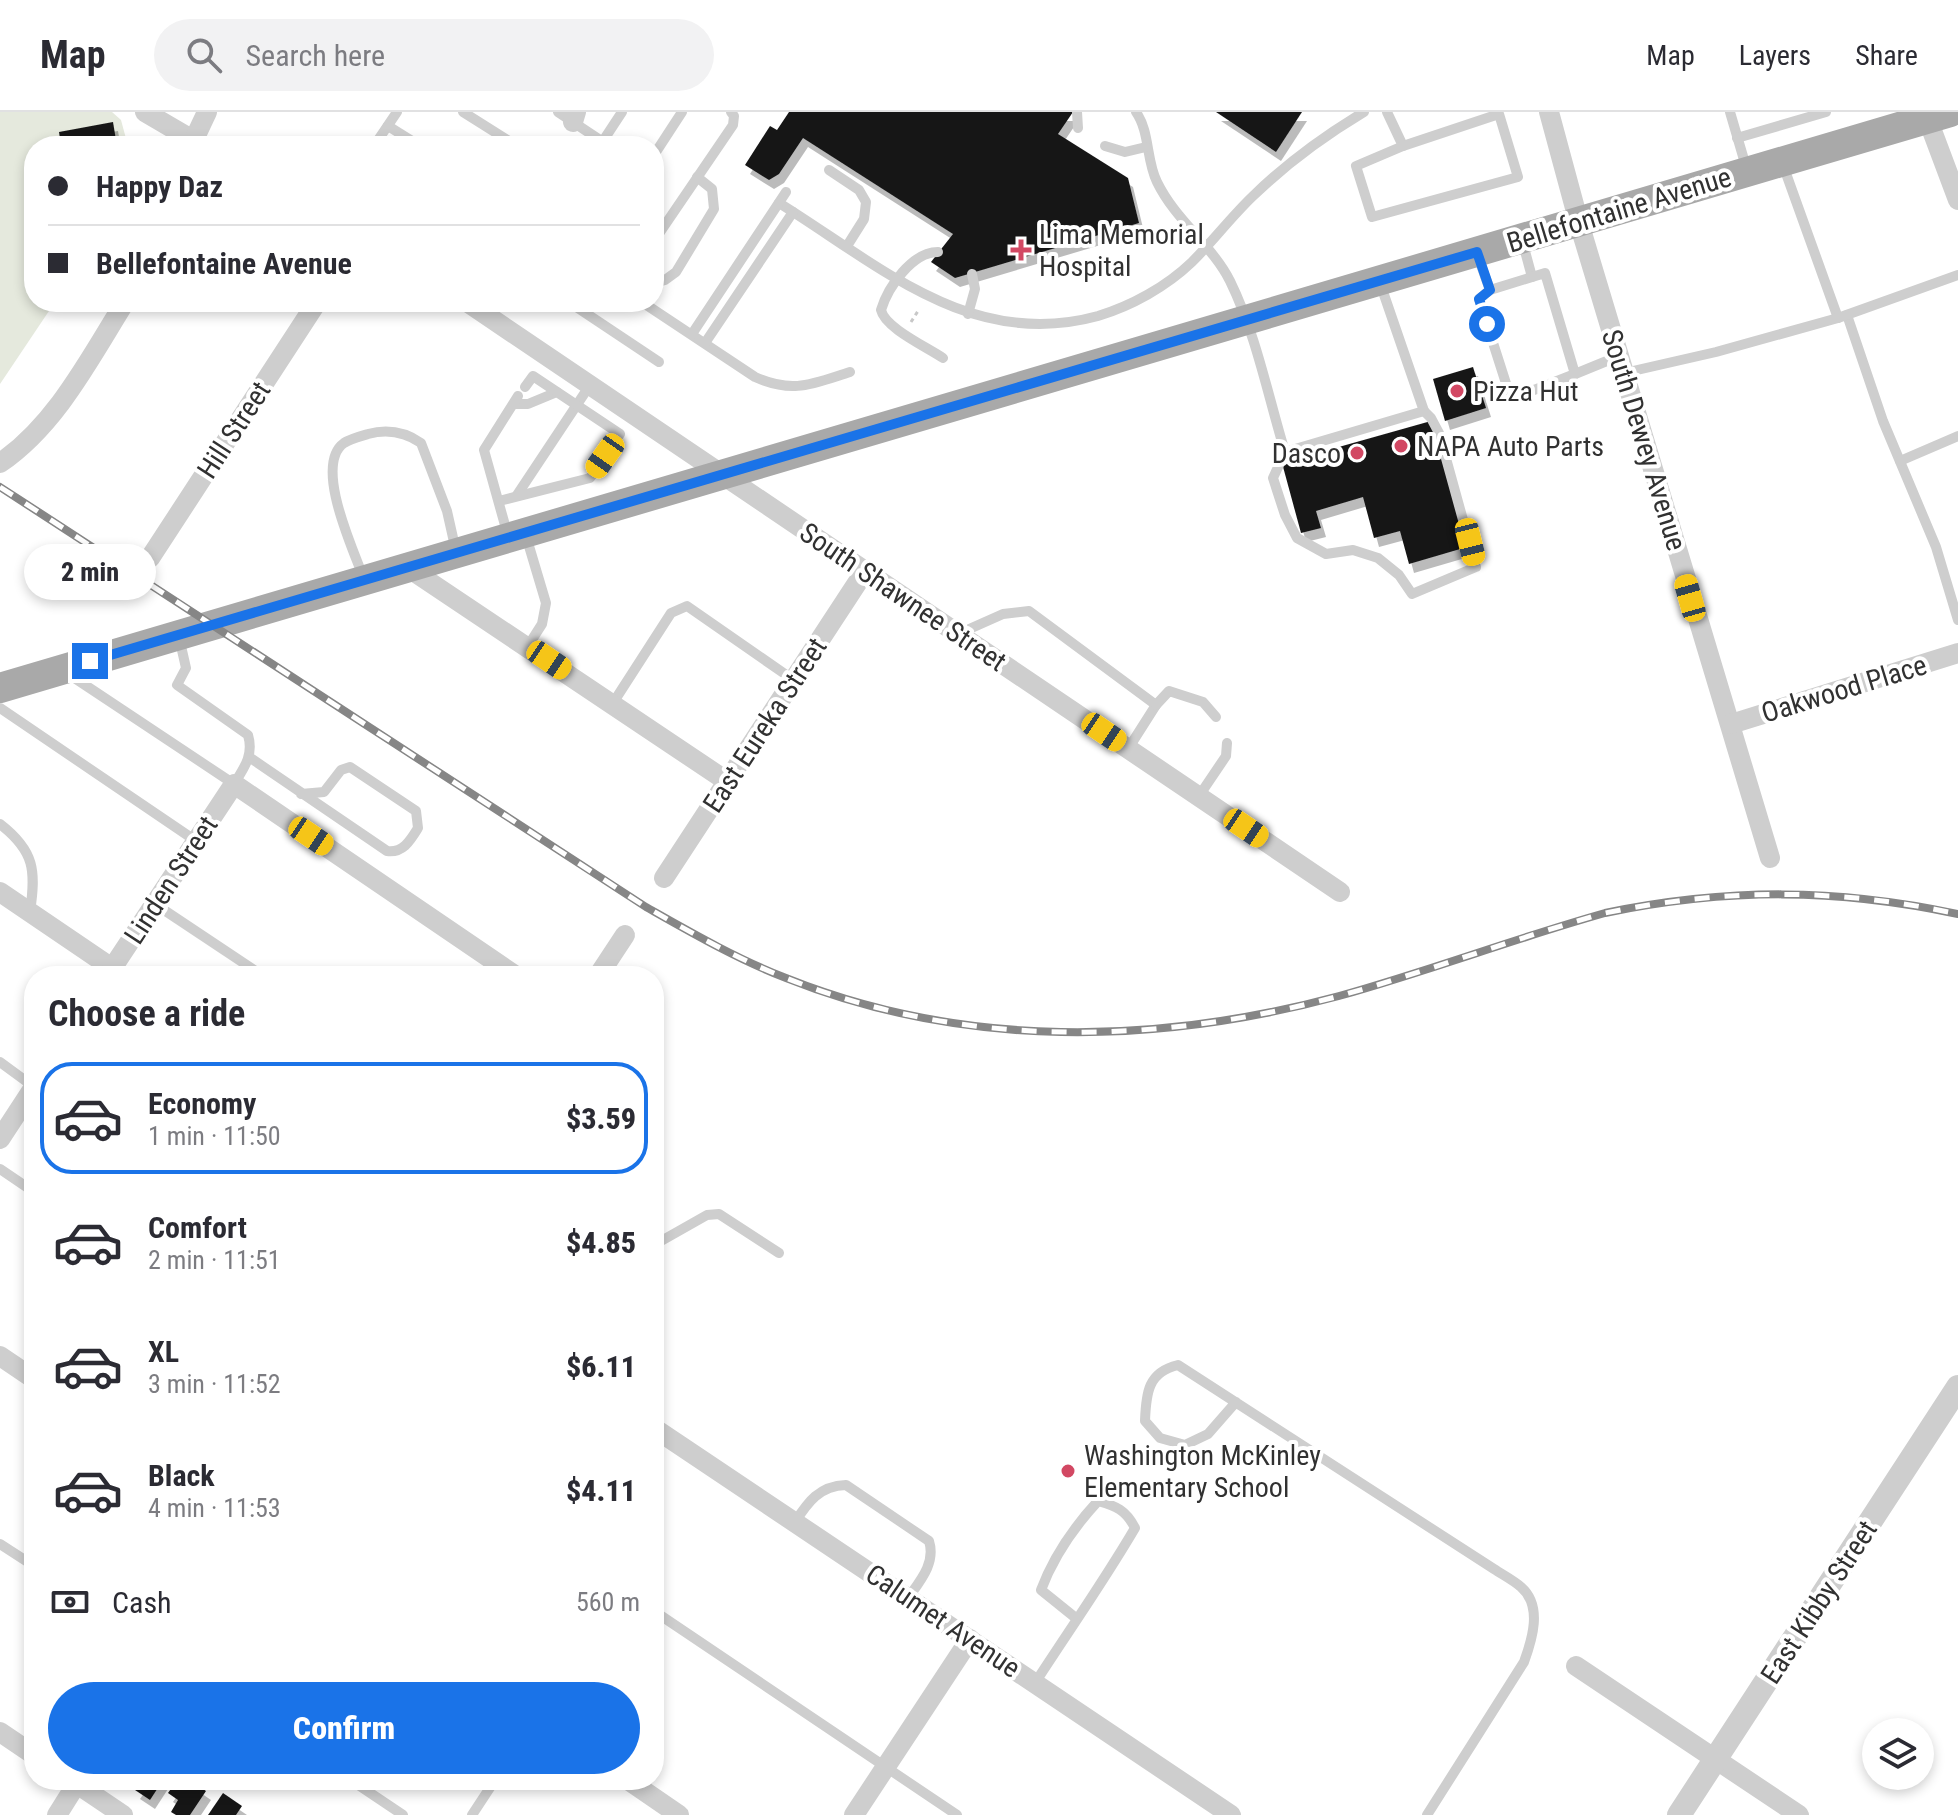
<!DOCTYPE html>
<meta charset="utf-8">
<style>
:root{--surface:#fff;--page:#f2f2f3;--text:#2b2b33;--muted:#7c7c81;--line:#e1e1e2;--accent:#1a73e8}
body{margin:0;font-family:"Roboto Condensed",sans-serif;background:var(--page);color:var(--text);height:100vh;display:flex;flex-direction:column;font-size:30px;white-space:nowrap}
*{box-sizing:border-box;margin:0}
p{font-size:26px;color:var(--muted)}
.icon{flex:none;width:44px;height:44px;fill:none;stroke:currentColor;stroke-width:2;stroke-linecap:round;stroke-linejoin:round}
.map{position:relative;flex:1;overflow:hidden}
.sheet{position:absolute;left:24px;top:854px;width:640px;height:824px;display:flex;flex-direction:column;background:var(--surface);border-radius:32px;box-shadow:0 4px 12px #0003}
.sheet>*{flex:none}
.guide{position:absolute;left:24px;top:24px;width:640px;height:176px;border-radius:32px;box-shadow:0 4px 12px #0003;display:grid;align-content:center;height:176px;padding:0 24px;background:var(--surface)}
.tools{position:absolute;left:1862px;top:1606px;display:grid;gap:16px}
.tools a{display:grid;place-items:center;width:72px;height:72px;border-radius:50%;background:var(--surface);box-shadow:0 4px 12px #0003;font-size:40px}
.end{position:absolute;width:36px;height:36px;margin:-18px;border:10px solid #1a73e8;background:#fff;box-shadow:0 0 0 4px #fff}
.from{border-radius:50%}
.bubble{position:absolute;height:56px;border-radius:28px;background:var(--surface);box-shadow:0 4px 12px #0003;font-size:26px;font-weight:800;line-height:56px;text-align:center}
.car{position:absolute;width:24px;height:48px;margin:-24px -12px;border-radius:10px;box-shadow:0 0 6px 2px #0007;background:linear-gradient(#f5c518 24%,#345 0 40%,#f5c518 0 76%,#345 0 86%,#f5c518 0)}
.guide b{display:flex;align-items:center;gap:28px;height:76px;font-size:30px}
.guide b+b{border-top:2px solid var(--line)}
.guide i{width:20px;height:20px;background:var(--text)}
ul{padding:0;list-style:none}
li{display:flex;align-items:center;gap:24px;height:112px;margin:0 16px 12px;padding:0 8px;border:4px solid transparent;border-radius:32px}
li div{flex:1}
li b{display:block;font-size:30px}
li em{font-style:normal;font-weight:800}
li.active{border-color:var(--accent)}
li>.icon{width:72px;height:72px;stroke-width:1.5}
h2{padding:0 24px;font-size:36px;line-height:96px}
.pay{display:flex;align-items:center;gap:20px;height:88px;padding:0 24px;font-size:30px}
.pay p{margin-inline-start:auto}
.primary-button{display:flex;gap:16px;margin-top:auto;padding:16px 24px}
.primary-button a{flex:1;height:92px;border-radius:48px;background:var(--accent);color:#fff;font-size:32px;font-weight:800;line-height:92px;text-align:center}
header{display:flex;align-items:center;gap:48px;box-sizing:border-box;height:112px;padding:0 40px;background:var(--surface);border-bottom:2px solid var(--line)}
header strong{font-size:38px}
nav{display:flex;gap:44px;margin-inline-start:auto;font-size:28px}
.search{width:560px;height:72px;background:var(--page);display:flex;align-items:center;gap:20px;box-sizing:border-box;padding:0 28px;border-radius:44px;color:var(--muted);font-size:30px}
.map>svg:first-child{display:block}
.green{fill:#e5e9dd}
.building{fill:#181818;filter:url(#shadow)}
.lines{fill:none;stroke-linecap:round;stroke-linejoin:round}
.path{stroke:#c8c8c8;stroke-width:3;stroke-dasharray:4 4;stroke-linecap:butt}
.service{stroke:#cecece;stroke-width:10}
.minor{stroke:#cecece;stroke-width:20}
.tertiary{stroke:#cecece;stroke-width:24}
.primary{stroke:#a9a9a9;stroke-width:30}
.rail-casing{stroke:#868686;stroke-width:8}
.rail{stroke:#fff;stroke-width:5;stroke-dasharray:15;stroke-linecap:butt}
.route{stroke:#1a73e8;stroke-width:10}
.poi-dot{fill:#d24863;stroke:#fff;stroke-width:3}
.labels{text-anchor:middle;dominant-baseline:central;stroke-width:8;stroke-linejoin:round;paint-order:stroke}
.street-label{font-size:28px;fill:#313131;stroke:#fff}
.poi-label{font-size:28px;fill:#313131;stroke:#fff;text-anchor:start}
</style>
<header>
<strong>Map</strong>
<div class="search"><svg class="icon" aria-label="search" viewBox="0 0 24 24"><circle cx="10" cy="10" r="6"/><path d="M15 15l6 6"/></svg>Search here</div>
<nav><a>Map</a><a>Layers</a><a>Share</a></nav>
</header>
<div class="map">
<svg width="1958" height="1703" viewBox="0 0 1958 1703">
<defs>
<filter id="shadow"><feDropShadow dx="5" dy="9" stdDeviation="0" flood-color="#0004"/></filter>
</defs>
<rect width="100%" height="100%" fill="#fff"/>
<polygon class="green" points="0,0 112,0 121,8 128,34 34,34 34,190 55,190 0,272"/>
<g class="building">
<polygon points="789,0 1073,0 1058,22 1128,66 1139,111 955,166 931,150 953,122 803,26 779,62 769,68 745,53 770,14 777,18"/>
<polygon points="1216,0 1302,0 1276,40"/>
<polygon points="113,10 117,34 61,34 59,20"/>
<polygon points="1473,255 1486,296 1445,309 1433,267"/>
<polygon points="1431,309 1467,435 1409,452 1400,419 1374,426 1363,385 1316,399 1321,416 1301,421 1282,351"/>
<polygon points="142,1668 163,1668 150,1688 135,1678"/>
<polygon points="177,1668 190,1668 206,1679 190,1703 176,1703 171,1700 178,1688 168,1681"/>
<polygon points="223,1681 242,1694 236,1703 208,1703"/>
</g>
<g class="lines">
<polyline class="path" points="911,210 918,199"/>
<g class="service">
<polyline points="463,0 517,34"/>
<polyline points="558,0 603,30"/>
<polyline points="1077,0 1078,16"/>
<path d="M 1136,0 C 1150,20 1146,48 1157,70 C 1176,109 1212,133 1230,169 C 1256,222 1268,284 1285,340 L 1424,299 L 1380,171"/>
<polyline points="1387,0 1403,34"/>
<polyline points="1730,0 1747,58"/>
<polygon points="1499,2 1518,65 1372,105 1356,54 1403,34"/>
<polyline points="388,14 420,34"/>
<polyline points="1737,26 1826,0"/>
<polyline points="601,32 622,0"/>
<polyline points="374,34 397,0"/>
<polyline points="1105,34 1125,40 1146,35"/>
<polyline points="654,43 682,0"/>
<polyline points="1783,53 1838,206"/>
<polyline points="829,58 859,78 866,90 864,107 847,134"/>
<path d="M 779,91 C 879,153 971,239 1098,204 C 1131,194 1166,175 1192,150 C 1213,129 1231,105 1253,84 C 1287,51 1324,24 1364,0"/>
<polyline points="1522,128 1532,165"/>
<polyline points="654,129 733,13 734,4 731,0"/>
<path d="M 938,140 C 912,140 888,175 881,198 C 885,216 927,235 943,246"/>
<polyline points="1477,142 1490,178 1479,187 1511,287 1575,262 1545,161 1490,178"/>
<polyline points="654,168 658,170 665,168 676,160 714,97 712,77 697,65"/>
<polyline points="569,190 659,250"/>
<path d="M 642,190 L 755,265 C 793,282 812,272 850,260"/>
<polyline points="968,202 975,177 972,162"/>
<polyline points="1847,203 1883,309 1936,435 1958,508"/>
<polyline points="692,222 786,80"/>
<polyline points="705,231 793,100"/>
<polyline points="1624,261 1716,240 1838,206 1958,163"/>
<polyline points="1575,262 1619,244"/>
<polyline points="514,292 528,292 557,280"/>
<polyline points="1285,340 1273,366 1285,403 1297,426 1326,442 1353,438 1378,446 1399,463 1412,482 1476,455 1439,321 1431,306 1424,299"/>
<polyline points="1900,349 1958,324"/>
<polyline points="517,383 590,273"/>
<polyline points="499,389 590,366 620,322 533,264 525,275"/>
<polyline points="508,424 484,338 518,284"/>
<polyline points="526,424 546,491 542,512 528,534"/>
<path d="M 364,467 C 354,439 313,353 344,331 C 350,327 361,324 368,322 C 387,317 405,320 421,331 L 447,399 L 456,439"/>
<polyline points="958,522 1003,502 1029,499 1156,593 1128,637"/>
<path d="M 70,563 L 234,672 C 244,656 254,643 248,623 L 177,573 L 186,556 L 179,525"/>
<polyline points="613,591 671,501 687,494 795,569"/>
<polyline points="1156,593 1169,579 1203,590 1216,605"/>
<polyline points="0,596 196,729"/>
<path d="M 249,645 L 387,739 C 403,741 410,729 418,716 L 416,699 L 350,655 L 341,658 L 324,680 L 301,682"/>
<polyline points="1199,684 1226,644 1227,631"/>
<path d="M 0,712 C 35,739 36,759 30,800"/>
<polyline points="155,792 263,864"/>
<polyline points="0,950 34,975"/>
<polyline points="0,1057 34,1080"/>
<polyline points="654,1133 707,1103 719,1102 779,1141"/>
<path d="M 1236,1290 L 1208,1322 L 1185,1333 L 1160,1326 L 1145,1309 C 1146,1281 1148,1260 1178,1253 L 1494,1457 C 1503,1463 1513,1468 1521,1475 C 1543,1494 1532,1528 1524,1550 L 1427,1703"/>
<path d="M 795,1410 C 808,1390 819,1374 846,1373 L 929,1429 C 936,1451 920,1469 908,1486"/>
<polyline points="0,1432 34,1454"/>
<polyline points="654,1499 957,1703"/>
<path d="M 1035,1571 C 1068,1520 1104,1469 1135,1416 C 1126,1398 1116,1394 1098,1389 C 1074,1415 1053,1446 1041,1478 L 1077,1507"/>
<polyline points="351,1668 403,1703"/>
<polyline points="472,1703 495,1668"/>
</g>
<g class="minor">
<polyline points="145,0 203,34"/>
<polyline points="1549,0 1579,111 1770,746"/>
<polyline points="1925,0 1958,88"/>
<polyline points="573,10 576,0"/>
<polyline points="191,34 207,0"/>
<polyline points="467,190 1340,780"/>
<path d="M 0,351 C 56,313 90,246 125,190"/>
<polyline points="150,446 317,190"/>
<polyline points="407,455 728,670"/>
<polyline points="1731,612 1958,541"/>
<polyline points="664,766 865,459"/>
<polyline points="0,780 112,856"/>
<polyline points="107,864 234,672 516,864"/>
<polyline points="598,864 625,823"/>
<polyline points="0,1027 34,975"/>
<polyline points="0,1244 34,1267"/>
<polyline points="654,1316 1231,1703"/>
<polyline points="1576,1554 1799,1703"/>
<polyline points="0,1620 34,1643"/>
<polyline points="71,1668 123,1703"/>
<polyline points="628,1668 679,1703"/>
<polyline points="57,1703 79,1668"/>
<polyline points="854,1703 970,1527"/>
</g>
<polyline class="tertiary" points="1679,1703 1958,1275"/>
<polyline class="primary" points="0,576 1950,0"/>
<g class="rail-casing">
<path id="rail" d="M 0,375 L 646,795 C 692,821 737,847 786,866 C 964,937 1157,933 1339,884 C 1429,859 1516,826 1605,801 C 1727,776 1837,776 1958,802"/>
</g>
<use href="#rail" class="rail"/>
</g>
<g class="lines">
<polyline class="route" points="90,549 1477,140 1490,178 1479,187 1487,212"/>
</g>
<g class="poi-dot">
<path d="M1017 126h8v8h8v8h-8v8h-8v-8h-8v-8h8z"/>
<circle cx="1457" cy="279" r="8"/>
<circle cx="1401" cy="334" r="8"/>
<circle cx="1357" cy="341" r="8"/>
<circle cx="1068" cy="1359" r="8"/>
</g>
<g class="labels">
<g class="street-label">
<text transform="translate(1619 98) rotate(-17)">Bellefontaine Avenue</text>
<text transform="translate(234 318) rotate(-57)">Hill Street</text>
<text transform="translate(1644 328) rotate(73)">South Dewey Avenue</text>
<text transform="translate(903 485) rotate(34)">South Shawnee Street</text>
<text transform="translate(1844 577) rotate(-17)">Oakwood Place</text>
<text transform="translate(765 613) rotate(-57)">East Eureka Street</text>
<text transform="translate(171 768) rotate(-57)">Linden Street</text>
<text transform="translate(1819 1490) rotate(-57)">East Kibby Street</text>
<text transform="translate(943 1509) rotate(34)">Calumet Avenue</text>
</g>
<g class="poi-label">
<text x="1039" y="122">Lima Memorial<tspan x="1039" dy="32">Hospital</tspan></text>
<text x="1473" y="279">Pizza Hut</text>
<text x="1417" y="334">NAPA Auto Parts</text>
<text x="1341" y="341" text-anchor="end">Dasco</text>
<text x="1084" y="1343">Washington McKinley<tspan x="1084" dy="32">Elementary School</tspan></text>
</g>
</g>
</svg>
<div class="tools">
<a><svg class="icon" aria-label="layers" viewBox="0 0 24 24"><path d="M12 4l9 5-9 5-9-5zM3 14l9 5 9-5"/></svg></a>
</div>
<i class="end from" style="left:1487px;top:212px"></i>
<i class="end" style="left:90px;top:549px"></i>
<div class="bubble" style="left:24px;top:432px;width:132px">2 min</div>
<i class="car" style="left:605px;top:344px;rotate:215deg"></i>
<i class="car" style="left:1470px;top:430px;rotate:166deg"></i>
<i class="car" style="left:1690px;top:486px;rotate:344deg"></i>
<i class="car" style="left:549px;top:548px;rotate:124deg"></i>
<i class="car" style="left:1104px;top:620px;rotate:124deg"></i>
<i class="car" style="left:1246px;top:716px;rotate:124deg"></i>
<i class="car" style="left:311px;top:724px;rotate:124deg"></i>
<div class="guide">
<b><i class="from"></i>Happy Daz</b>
<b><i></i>Bellefontaine Avenue</b>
</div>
<section class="sheet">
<h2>Choose a ride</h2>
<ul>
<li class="active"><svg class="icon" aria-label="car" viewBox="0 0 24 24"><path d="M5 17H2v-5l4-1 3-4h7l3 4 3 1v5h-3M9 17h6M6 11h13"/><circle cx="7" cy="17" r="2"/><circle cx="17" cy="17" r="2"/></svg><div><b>Economy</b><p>1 min · 11:50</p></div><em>$3.59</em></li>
<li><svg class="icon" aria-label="car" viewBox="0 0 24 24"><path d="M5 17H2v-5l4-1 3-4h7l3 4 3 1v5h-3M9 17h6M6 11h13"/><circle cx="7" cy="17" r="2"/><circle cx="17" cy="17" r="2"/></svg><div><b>Comfort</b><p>2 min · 11:51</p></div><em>$4.85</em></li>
<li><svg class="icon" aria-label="car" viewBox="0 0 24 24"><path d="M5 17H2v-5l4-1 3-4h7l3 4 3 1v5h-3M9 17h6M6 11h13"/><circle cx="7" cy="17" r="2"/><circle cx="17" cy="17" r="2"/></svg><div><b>XL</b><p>3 min · 11:52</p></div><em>$6.11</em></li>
<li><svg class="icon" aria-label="car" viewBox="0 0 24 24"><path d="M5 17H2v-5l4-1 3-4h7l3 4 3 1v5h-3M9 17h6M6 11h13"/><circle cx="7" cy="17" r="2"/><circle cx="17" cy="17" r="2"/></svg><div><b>Black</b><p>4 min · 11:53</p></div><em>$4.11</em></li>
</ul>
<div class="pay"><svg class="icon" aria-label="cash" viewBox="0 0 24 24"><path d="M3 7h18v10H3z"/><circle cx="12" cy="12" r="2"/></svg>Cash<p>560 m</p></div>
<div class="primary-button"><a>Confirm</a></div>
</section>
</div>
